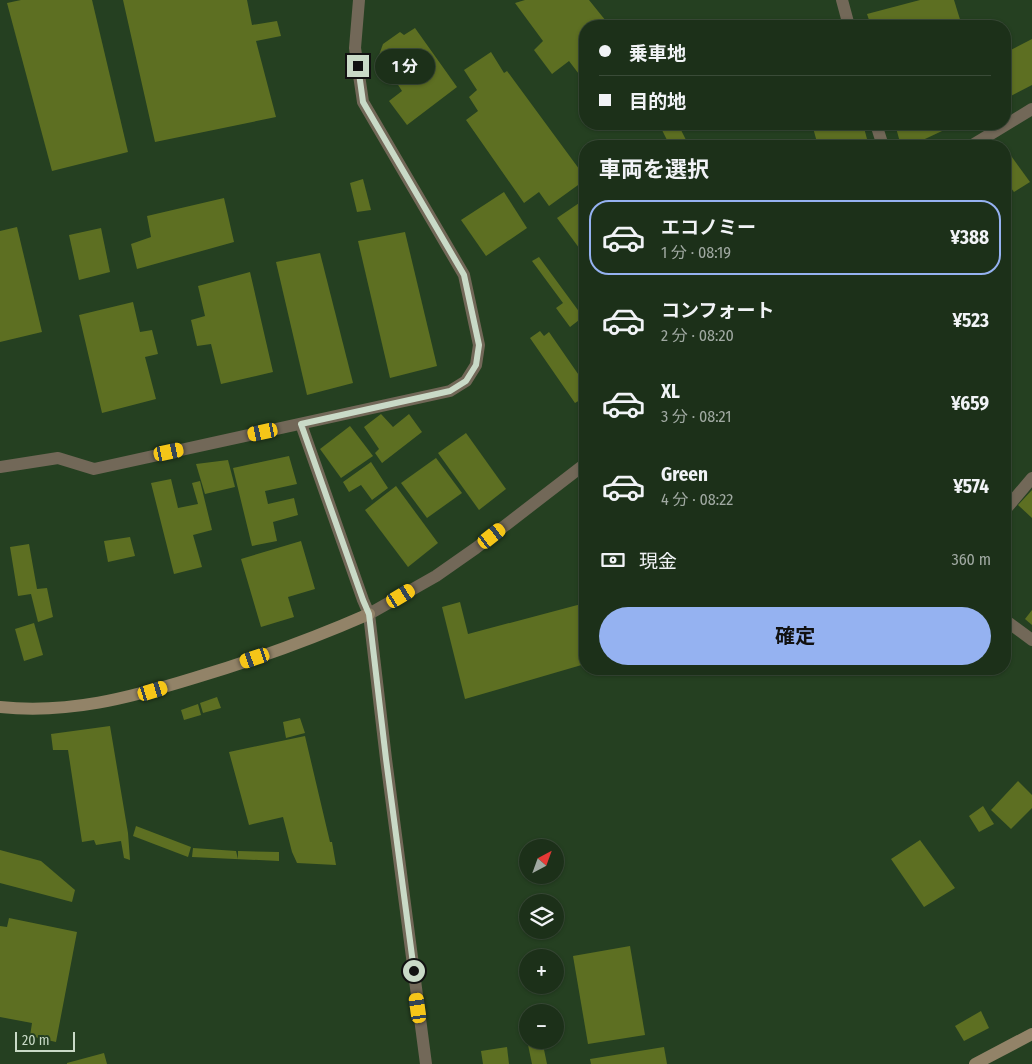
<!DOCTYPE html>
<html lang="ja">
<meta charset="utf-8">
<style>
:root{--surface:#1c3019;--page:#293c26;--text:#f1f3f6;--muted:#a0a9a2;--line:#3a4b38;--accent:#95b2f1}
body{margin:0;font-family:"Fira Sans Condensed","Noto Sans JP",sans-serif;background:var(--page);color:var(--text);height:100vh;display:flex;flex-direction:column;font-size:19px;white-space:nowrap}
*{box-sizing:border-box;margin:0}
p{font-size:16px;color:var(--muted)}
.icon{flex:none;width:28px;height:28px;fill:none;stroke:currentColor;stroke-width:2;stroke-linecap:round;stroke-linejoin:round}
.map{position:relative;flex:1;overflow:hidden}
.drawer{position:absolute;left:579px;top:140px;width:432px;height:535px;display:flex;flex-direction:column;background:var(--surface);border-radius:20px;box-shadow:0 1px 4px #0004,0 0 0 1px var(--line)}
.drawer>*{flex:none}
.top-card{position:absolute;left:579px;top:20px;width:432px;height:110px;border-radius:20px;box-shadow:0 1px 4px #0004,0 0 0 1px var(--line);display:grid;align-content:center;height:110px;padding:0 20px;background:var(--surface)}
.needle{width:32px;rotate:41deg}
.fabs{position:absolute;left:519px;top:839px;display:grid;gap:10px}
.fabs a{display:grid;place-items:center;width:45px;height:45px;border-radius:50%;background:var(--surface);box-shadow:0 1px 4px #0004,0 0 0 1px var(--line);font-size:25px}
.scale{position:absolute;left:15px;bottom:12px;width:60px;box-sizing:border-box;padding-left:5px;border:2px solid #c9dac7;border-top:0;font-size:14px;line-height:18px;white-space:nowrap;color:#c9dac7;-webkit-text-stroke:4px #254021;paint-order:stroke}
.end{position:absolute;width:22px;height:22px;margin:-11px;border:6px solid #c9dac7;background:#111;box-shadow:0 0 0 2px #111}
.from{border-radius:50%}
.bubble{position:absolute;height:35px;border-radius:18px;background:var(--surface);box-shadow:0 1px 4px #0004,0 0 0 1px var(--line);font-size:16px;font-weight:700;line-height:35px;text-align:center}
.car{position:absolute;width:15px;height:30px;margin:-15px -8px;border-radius:6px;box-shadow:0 0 4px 1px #0007;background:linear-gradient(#f5c518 24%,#345 0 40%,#f5c518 0 76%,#345 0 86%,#f5c518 0)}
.top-card b{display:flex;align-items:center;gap:18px;height:48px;font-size:19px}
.top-card b+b{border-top:1px solid var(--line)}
.top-card i{width:12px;height:12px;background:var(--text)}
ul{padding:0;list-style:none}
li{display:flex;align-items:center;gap:15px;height:75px;margin:0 10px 8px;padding:0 10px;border:2px solid transparent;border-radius:20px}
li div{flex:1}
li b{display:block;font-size:19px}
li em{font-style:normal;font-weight:700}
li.on{border-color:var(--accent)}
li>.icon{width:45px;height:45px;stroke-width:1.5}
h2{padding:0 20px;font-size:22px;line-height:60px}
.pay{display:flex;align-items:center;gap:12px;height:55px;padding:0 20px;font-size:19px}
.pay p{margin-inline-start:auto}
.action{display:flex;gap:10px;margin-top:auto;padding:10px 20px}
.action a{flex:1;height:58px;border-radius:30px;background:var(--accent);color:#111;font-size:20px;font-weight:700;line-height:58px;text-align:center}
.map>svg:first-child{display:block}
.building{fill:#5d6f22}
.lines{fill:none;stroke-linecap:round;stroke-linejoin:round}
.street{stroke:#726858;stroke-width:12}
.secondary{stroke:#928368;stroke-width:12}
.route{stroke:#c9dac7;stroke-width:6}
</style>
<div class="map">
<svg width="1032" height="1064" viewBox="0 0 1032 1064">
<rect width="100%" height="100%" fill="#254021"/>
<g class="building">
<polygon points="21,0 92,0 128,152 52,171 7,3"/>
<polygon points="123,0 247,0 252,25 277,21 281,36 256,41 276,117 155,142"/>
<polygon points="525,0 589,0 610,26 585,26 585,82 569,61 552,74 534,50 543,41 515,3"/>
<polygon points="920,0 954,0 962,26 871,26 867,14"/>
<polygon points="832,19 834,26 807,26"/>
<polygon points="415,28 457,87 407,125 389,101 402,91 379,55 383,44 400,32 404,35"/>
<polygon points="1032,39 1032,85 1005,99 1005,53"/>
<polygon points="491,52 504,73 507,71 585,177 585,180 549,206 539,192 524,203 466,120 478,111 469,97 477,90 464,70"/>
<polygon points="664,124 678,124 689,146 670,146 660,126"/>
<polygon points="812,124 863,124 867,139 843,146 818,146"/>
<polygon points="895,124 957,124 910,146 901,146"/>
<polygon points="1009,153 1030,182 1014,192 1005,180 1005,156"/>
<polygon points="363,179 371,210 357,212 350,183"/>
<polygon points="504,192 527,228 486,256 461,220"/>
<polygon points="224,198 234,242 137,269 131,244 151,237 147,216"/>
<polygon points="585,199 585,256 557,218"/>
<polygon points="17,227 42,332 0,342 0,231"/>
<polygon points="101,228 110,272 79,280 69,235"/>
<polygon points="405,232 437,366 390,378 358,241"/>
<polygon points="320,253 353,383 307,395 276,262"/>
<polygon points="539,257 583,317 570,327 556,308 563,303 532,261"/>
<polygon points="250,272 273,372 221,384 211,344 197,346 191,320 205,316 198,286"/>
<polygon points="133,302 140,332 152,330 158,354 145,357 156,399 102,413 79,315"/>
<polygon points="540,331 544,336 549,332 585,384 585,397 575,403 530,338"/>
<polygon points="381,414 393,427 409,414 422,432 382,463 375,453 379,449 364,427"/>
<polygon points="350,426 373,456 341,478 320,449"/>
<polygon points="466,433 506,489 479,510 438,453"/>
<polygon points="289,456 297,484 265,491 268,504 294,498 298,515 273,522 277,541 252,546 233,468"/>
<polygon points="436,458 462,493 427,518 401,483"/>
<polygon points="228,460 235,487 205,494 196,464"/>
<polygon points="371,462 388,488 372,500 361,485 349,492 343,482"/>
<polygon points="171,479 178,508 198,504 192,483 200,481 212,530 193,535 202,567 174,574 151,483"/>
<polygon points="396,486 438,543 408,567 365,510"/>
<polygon points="1032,490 1032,518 1018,505"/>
<polygon points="130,537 135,556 108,562 104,541"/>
<polygon points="301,541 315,589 288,597 294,617 261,627 241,559"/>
<polygon points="29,544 37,589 47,588 53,617 38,622 31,594 18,596 10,547"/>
<polygon points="460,602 468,634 585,603 585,664 465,699 442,607"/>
<polygon points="1032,610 1032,625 1025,619"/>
<polygon points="34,623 43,655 24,661 15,629"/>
<polygon points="217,697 221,708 203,713 200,703"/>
<polygon points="198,704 201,715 184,720 181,710"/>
<polygon points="300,718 305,733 286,738 283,722"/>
<polygon points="110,726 128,833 130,860 124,858 121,841 96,845 94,840 82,842 68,750 53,750 51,734"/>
<polygon points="305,736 330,842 332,842 336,865 297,863 292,852 283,817 249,825 229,752"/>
<polygon points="1018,781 1032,795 1032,808 1011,829 991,810"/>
<polygon points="983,806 994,824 979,832 969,816"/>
<polygon points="136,826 191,847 188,857 133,836"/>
<polygon points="920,840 955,888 924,907 891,859"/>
<polygon points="193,848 236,851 238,859 238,851 279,852 279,861 192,857"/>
<polygon points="0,850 41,861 75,890 72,902 0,883"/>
<polygon points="9,918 77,932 56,1042 30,1036 32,1023 0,1017 0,926 7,927"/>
<polygon points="630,946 645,1035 588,1044 573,956"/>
<polygon points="981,1011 989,1028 964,1041 955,1026"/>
<polygon points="524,1020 528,1020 528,1036 527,1036"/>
<polygon points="527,1040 542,1040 547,1064 532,1064"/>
<polygon points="507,1047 509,1064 483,1064 481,1051"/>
<polygon points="664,1047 667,1064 591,1064 590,1059"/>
<polygon points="104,1053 107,1064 67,1064 67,1063"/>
</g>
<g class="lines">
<g class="street">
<polyline points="842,0 849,26"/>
<polyline points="876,124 883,146"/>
<polyline points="971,146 1032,109"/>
<polyline points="301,424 363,600 369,614 386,759 426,1064"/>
<polyline points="0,467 58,458 94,469 450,391 466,381 476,365 479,345 464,275 363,102 355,48 359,0"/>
<polyline points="1005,510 1032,478"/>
<polyline points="369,614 436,576 476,548 585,464"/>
<polyline points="1005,620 1032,640"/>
</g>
<g class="secondary">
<path d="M 0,707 C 69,714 129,698 194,678 C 254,660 312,639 369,614"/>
<polyline points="975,1064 1032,1034"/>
</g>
</g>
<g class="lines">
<polyline class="route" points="358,66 363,102 464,275 479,345 476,365 466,381 450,391 301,424 363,600 369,614 386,759 414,971"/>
</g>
</svg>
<div class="fabs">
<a><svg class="needle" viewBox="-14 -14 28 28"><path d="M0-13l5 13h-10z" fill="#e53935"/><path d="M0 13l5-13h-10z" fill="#a0a9a2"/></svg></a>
<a><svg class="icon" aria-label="layers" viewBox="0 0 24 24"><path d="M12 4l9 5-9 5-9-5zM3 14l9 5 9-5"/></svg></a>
<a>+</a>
<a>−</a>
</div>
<div class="scale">20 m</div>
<i class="end from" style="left:414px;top:971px"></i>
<i class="end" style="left:358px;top:66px"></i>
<div class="bubble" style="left:375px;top:49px;width:60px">1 分</div>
<i class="car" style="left:263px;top:432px;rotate:258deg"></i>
<i class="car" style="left:169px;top:452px;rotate:78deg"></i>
<i class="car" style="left:492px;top:536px;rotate:52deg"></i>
<i class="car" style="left:401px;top:596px;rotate:59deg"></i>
<i class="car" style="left:255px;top:658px;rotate:251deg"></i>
<i class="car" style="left:153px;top:691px;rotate:73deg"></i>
<i class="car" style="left:418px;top:1008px;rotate:352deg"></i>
<div class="top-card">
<b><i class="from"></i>乗車地</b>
<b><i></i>目的地</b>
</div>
<section class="drawer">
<h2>車両を選択</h2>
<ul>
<li class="on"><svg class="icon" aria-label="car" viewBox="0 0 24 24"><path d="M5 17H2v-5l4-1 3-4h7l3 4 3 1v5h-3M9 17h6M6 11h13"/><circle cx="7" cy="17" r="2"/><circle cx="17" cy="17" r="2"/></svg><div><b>エコノミー</b><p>1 分 · 08:19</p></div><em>¥388</em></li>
<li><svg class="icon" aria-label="car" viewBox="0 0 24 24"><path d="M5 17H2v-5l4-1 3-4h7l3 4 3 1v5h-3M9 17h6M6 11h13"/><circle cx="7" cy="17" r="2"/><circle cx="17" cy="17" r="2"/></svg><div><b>コンフォート</b><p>2 分 · 08:20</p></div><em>¥523</em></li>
<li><svg class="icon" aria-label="car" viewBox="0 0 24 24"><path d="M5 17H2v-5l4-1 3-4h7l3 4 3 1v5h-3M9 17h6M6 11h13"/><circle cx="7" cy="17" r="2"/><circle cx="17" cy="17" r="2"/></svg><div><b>XL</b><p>3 分 · 08:21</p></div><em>¥659</em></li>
<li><svg class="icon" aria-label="car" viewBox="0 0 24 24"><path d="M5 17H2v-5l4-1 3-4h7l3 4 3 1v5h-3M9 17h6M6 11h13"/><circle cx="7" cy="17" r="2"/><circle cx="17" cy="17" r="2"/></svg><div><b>Green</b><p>4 分 · 08:22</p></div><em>¥574</em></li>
</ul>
<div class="pay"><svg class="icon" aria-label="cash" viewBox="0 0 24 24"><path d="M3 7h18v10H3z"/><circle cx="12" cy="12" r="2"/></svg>現金<p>360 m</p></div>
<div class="action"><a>確定</a></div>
</section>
</div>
